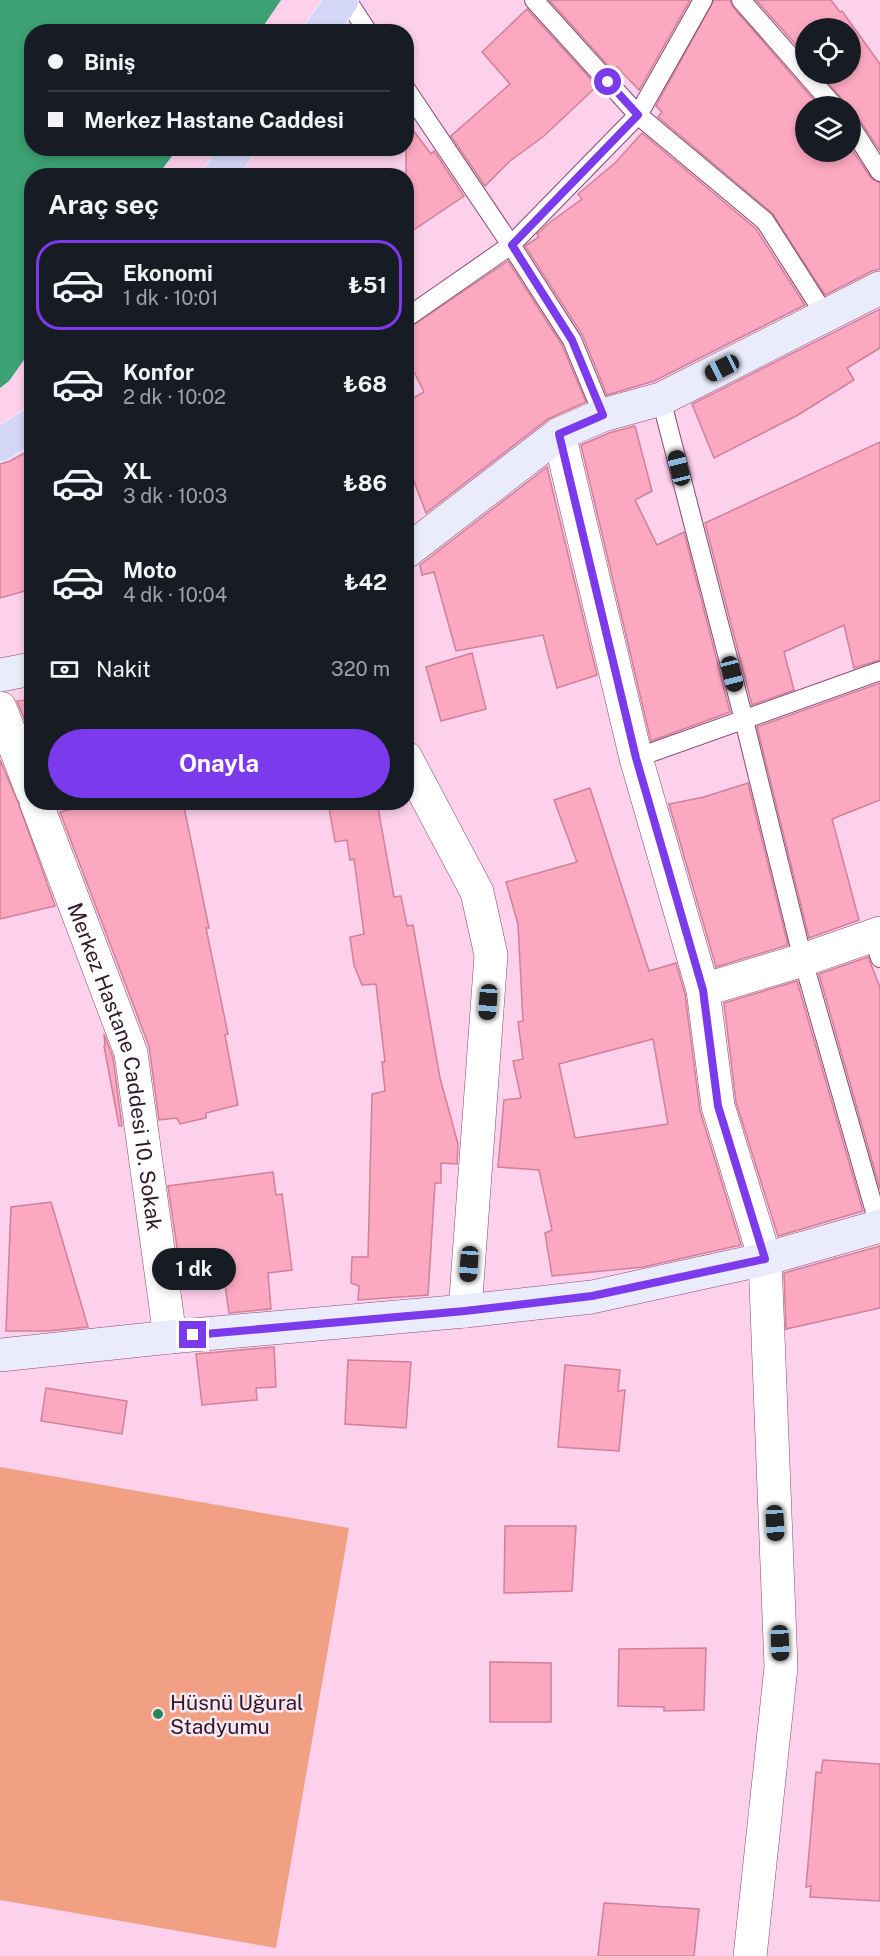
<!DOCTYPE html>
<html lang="tr">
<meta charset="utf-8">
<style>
:root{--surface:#171b24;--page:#20242c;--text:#f1f3f6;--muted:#9ea1a6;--line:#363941;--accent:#7c3aed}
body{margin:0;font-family:"Public Sans",sans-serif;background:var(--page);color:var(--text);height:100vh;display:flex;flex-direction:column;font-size:22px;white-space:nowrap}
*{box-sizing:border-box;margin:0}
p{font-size:20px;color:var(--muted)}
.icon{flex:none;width:33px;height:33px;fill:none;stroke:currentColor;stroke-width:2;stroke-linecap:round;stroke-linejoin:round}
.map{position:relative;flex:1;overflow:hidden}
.sheet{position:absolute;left:24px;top:168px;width:390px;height:642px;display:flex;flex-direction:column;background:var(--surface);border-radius:24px;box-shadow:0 3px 9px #0003}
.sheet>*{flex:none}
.top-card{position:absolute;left:24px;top:24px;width:390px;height:132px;border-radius:24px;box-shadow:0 3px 9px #0003;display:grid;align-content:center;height:132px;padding:0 24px;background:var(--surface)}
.controls{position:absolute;left:795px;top:18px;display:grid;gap:12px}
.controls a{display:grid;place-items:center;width:66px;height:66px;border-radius:50%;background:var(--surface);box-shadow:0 3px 9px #0003;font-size:30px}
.end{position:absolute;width:27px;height:27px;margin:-14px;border:8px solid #7c3aed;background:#fff;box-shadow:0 0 0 3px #fff}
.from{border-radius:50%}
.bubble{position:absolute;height:42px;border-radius:21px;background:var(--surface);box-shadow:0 3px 9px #0003;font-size:20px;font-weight:700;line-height:42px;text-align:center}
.car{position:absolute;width:18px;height:36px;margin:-18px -9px;border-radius:8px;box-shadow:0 0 4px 2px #0007;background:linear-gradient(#222 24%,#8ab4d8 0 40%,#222 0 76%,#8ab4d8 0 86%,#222 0)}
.top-card b{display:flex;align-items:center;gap:21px;height:57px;font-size:22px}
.top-card b+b{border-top:2px solid var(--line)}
.top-card i{width:15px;height:15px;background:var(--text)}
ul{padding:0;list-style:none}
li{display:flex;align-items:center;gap:18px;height:90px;margin:0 12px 9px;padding:0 12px;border:3px solid transparent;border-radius:24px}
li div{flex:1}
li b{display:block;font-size:22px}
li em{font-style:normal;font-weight:700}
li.active{border-color:var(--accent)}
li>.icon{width:54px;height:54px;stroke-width:1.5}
h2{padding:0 24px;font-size:27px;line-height:72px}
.pay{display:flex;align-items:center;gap:15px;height:66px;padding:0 24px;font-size:22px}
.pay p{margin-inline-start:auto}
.button{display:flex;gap:12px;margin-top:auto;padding:12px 24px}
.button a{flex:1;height:69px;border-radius:36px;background:var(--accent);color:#fff;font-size:24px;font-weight:700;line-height:69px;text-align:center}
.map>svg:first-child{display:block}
.green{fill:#f2a083}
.water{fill:#3ca173}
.building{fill:#fca8c1;stroke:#d08099;stroke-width:1.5;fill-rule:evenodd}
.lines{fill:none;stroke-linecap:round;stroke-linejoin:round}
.lane-casing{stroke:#884974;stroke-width:20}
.street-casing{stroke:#884974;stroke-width:34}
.secondary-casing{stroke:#884974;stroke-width:34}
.primary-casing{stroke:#fff;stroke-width:34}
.lane{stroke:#fff;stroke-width:18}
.street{stroke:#fff;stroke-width:33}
.secondary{stroke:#eaebfb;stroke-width:33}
.primary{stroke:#d4d7f7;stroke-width:33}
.route{stroke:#7c3aed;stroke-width:8}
.poi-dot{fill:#2a865d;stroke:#f7e8f1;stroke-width:2}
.labels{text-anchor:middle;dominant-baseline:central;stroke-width:5;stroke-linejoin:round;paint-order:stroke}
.street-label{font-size:21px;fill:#32172a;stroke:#f7e8f1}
.poi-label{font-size:21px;fill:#32172a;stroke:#f7e8f1;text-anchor:start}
</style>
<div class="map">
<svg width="880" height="1956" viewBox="0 0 880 1956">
<rect width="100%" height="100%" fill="#fdd0ec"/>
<polygon class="green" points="0,1467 349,1528 276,1948 0,1900"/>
<polygon class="water" points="0,0 281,0 260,31 32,32 32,148 177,149 158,175 32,176 31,350 9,381 0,388"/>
<g class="building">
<polygon points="549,0 690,0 639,90 617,67 613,71"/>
<polygon points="714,0 730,0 733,7 819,106 806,106 806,152 850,152 850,147 871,178 880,183 880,269 872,271 825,295 772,213 658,117 662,112 656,106"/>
<polygon points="756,0 831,0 840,12 842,11 880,64 880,151 859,119 850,114 850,106 845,106 842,99 820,74 850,74 850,28 806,28 806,56"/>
<polygon points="527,9 597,86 544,136 510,161 485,186 451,136 510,84 482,52"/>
<polygon points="406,121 431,154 434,151 464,196 406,235"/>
<polygon points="642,133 756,229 805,305 654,381 607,395 582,334 525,246 539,237 537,234 549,223 582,199 578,194 615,163"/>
<polygon points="508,261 562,345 586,402 548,419 426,513 406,460 406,402 424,392 406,356 406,330"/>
<polygon points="880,309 880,348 847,368 854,380 798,415 714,458 692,404"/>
<polygon points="635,426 652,491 635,500 657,545 684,532 730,712 651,741 581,445 609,433"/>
<polygon points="880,442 880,660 854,668 844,625 784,652 794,690 752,705 705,523"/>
<polygon points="32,449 32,589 0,598 0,464 10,461"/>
<polygon points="547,467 597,675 557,688 543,635 456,651 434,572 422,575 420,565"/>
<polygon points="472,653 486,709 441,721 426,667"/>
<polygon points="880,683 880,800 832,819 859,920 809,938 757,727"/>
<polygon points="32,699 32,738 17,701"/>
<polygon points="0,760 18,802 55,906 0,919"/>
<polygon points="748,783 788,945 716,967 669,804 704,797"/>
<path d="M 590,788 L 649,971 L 676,963 L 685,994 L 700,1111 L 741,1245 L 643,1267 L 552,1276 L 545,1233 L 552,1230 L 539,1170 L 498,1167 L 504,1100 L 521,1098 L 513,1061 L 523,1059 L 518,1022 L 523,1021 L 518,924 L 506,882 L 577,862 L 554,800 ZM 653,1039 L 668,1124 L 575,1138 L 559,1064 Z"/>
<polygon points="100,802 183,802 209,928 206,928 228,1034 225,1035 238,1105 206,1113 206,1118 180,1124 177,1118 159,1120 149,1046 60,812"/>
<polygon points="328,802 377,802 394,897 401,896 407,926 413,925 440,1078 458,1144 457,1164 441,1163 441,1183 435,1183 428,1295 358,1300 359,1286 351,1283 352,1257 368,1257 372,1094 385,1091 382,1062 385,1062 376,984 362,985 354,965 350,937 364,934 354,859 350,860 347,840 335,842"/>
<polygon points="868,957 880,987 880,1189 819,974"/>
<polygon points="797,981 863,1211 778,1236 736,1102 724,1003"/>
<polygon points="104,1034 113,1058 122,1126 119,1126 104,1046 105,1046"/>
<polygon points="273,1172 276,1195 282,1194 292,1270 268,1273 271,1309 229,1313 222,1264 180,1268 168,1186"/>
<polygon points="51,1202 88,1327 47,1331 6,1331 11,1207"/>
<polygon points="880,1246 880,1308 786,1329 784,1273"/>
<polygon points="274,1347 276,1387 256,1388 257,1400 202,1405 196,1354"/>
<polygon points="348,1360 411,1362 406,1428 345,1424"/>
<polygon points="565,1365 620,1370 618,1391 625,1390 619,1451 558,1447"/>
<polygon points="46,1388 127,1401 122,1434 41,1421"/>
<polygon points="505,1526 576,1526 572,1591 504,1593"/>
<polygon points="706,1648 704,1710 664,1711 664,1707 618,1706 619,1649"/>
<polygon points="490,1662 551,1663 551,1722 490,1722"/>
<polygon points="823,1760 880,1764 880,1901 810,1897 811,1886 806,1887 816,1772 821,1773"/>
<polygon points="604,1903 699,1909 694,1956 598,1956"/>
</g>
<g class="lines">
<g class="lane-casing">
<g id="lane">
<polyline points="347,0 368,32"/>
<polyline points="534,0 638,115 765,221 825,315"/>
<polyline points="741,0 834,106"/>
<polyline points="406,89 511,245 572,340 603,415"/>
<polyline points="850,125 880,172"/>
<polyline points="406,318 511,245 638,115 703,0"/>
<polyline points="661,399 744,720 803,960 879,1226"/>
<polyline points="636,758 880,671"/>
<polyline points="873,936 880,958"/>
</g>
</g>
<g class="street-casing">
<g id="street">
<polyline points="559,434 636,758 703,990 718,1106 765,1259 781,1667 750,1956"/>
<polyline points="0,708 32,791"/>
<polyline points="406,758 477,892 491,955 465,1311"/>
<path id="s1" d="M 36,802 L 131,1053 L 170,1337"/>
<polyline points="703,990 803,960 880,933"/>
</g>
</g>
<g class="secondary-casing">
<g id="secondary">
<polyline points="406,552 559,434 603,415 661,399 880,288"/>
<polyline points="0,675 32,669"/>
<polyline points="0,1355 170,1337 465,1311 592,1297 765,1259 880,1226"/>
</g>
</g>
<g class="primary-casing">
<g id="primary">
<polyline points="320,32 342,0"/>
<polyline points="219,176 238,148"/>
<polyline points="0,445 32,424"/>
</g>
</g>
<use href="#lane" class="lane"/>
<use href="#street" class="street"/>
<use href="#secondary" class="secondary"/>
<use href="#primary" class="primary"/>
</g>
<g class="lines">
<polyline class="route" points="193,1335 465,1311 592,1296 765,1259 718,1106 703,990 636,758 559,434 603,415 572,340 512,245 638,115 608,82"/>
</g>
<circle class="poi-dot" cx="158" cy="1714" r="6"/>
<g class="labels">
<g class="street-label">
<text stroke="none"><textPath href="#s1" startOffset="278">Merkez Hastane Caddesi 10. Sokak</textPath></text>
</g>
<g class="poi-label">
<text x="170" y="1702">Hüsnü Uğural<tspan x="170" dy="24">Stadyumu</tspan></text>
</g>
</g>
</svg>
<div class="controls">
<a><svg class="icon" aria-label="locate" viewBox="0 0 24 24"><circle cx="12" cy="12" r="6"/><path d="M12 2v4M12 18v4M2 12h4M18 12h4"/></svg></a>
<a><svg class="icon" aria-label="layers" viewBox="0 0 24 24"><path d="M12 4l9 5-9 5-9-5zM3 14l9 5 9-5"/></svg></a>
</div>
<i class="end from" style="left:608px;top:82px"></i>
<i class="end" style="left:193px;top:1335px"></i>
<div class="bubble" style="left:152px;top:1248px;width:84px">1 dk</div>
<i class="car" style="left:722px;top:368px;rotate:243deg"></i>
<i class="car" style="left:679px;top:468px;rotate:346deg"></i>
<i class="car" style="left:732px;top:674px;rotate:166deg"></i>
<i class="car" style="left:488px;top:1002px;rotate:184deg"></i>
<i class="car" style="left:469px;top:1264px;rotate:184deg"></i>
<i class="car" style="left:775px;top:1523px;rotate:177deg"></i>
<i class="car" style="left:780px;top:1643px;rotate:178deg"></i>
<div class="top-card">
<b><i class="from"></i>Biniş</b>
<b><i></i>Merkez Hastane Caddesi</b>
</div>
<section class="sheet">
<h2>Araç seç</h2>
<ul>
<li class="active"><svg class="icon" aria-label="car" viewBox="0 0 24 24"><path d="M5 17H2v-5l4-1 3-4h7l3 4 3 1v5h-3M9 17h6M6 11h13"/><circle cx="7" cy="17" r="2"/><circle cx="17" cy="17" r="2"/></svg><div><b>Ekonomi</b><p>1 dk · 10:01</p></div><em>₺51</em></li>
<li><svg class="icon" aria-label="car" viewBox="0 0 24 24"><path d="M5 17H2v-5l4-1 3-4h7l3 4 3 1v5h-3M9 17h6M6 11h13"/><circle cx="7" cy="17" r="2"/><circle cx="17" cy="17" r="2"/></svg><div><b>Konfor</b><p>2 dk · 10:02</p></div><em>₺68</em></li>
<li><svg class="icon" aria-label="car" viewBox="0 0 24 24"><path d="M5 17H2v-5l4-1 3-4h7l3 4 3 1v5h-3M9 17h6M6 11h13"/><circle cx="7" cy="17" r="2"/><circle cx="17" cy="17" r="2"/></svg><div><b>XL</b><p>3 dk · 10:03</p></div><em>₺86</em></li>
<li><svg class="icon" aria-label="car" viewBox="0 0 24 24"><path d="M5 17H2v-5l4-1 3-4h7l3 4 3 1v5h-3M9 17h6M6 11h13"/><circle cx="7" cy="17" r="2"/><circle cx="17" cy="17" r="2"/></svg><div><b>Moto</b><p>4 dk · 10:04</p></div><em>₺42</em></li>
</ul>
<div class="pay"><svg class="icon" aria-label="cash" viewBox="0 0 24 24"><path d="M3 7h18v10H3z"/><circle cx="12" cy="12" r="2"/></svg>Nakit<p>320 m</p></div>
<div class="button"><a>Onayla</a></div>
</section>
</div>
